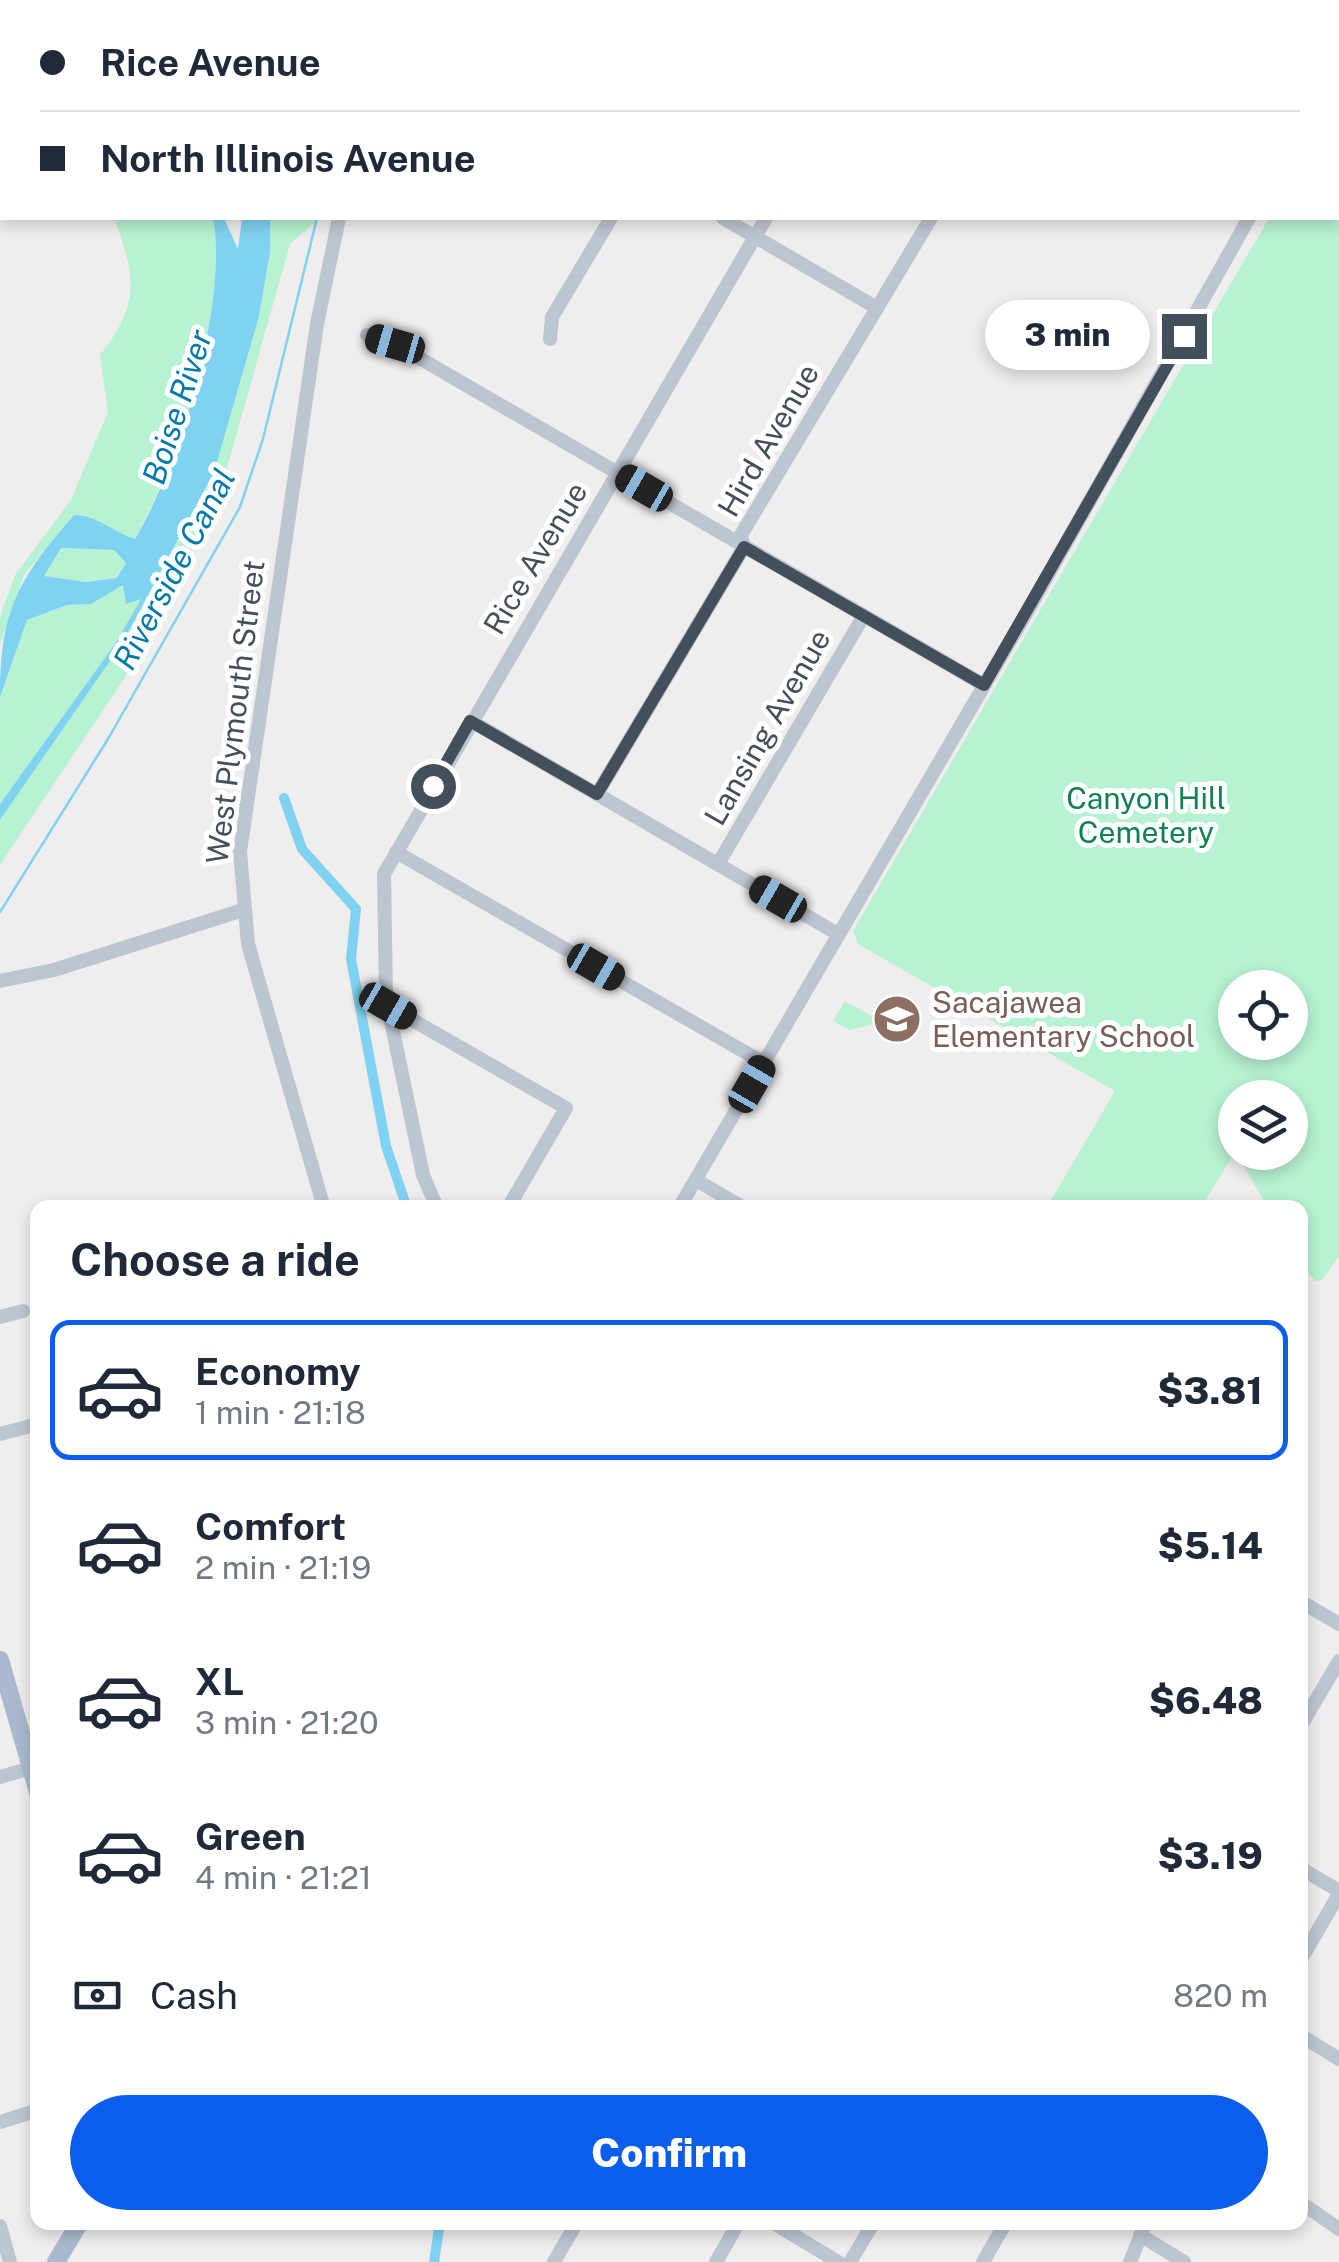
<!DOCTYPE html>
<meta charset="utf-8">
<style>
:root{--surface:#fff;--page:#f6f6f7;--text:#1f2937;--muted:#747a83;--line:#e0e1e3;--accent:#0b5deb}
body{margin:0;font-family:"Public Sans",sans-serif;background:var(--page);color:var(--text);height:100vh;display:flex;flex-direction:column;font-size:38px;white-space:nowrap}
*{box-sizing:border-box;margin:0}
p{font-size:32px;color:var(--muted)}
.icon{flex:none;width:55px;height:55px;fill:none;stroke:currentColor;stroke-width:2;stroke-linecap:round;stroke-linejoin:round}
.map{position:relative;flex:1;overflow:hidden}
.panel{position:absolute;left:30px;top:1200px;width:1278px;height:1030px;display:flex;flex-direction:column;background:var(--surface);border-radius:20px;box-shadow:0 5px 15px #0003}
.panel>*{flex:none}
.guide{position:absolute;left:0px;top:0px;width:1340px;height:220px;box-shadow:0 5px 15px #0003;display:grid;align-content:center;height:220px;padding:0 40px;background:var(--surface)}
.fabs{position:absolute;left:1218px;top:970px;display:grid;gap:20px}
.fabs a{display:grid;place-items:center;width:90px;height:90px;border-radius:50%;background:var(--surface);box-shadow:0 5px 15px #0003;font-size:50px}
.end{position:absolute;width:45px;height:45px;margin:-22px;border:12px solid #444f5c;background:#fff;box-shadow:0 0 0 5px #fff}
.from{border-radius:50%}
.bubble{position:absolute;height:70px;border-radius:35px;background:var(--surface);box-shadow:0 5px 15px #0003;font-size:32px;font-weight:800;line-height:70px;text-align:center}
.car{position:absolute;width:30px;height:60px;margin:-30px -15px;border-radius:12px;box-shadow:0 0 8px 2px #0007;background:linear-gradient(#222 24%,#8ab4d8 0 40%,#222 0 76%,#8ab4d8 0 86%,#222 0)}
.guide b{display:flex;align-items:center;gap:35px;height:95px;font-size:38px}
.guide b+b{border-top:2px solid var(--line)}
.guide i{width:25px;height:25px;background:var(--text)}
ul{padding:0;list-style:none}
li{display:flex;align-items:center;gap:30px;height:140px;margin:0 20px 15px;padding:0 20px;border:5px solid transparent;border-radius:20px}
li div{flex:1}
li b{display:block;font-size:38px}
li em{font-style:normal;font-weight:800}
li.current{border-color:var(--accent)}
li>.icon{width:90px;height:90px;stroke-width:1.5}
h2{padding:0 40px;font-size:45px;line-height:120px}
.pay{display:flex;align-items:center;gap:25px;height:110px;padding:0 40px;font-size:38px}
.pay p{margin-inline-start:auto}
.primary-button{display:flex;gap:20px;margin-top:auto;padding:20px 40px}
.primary-button a{flex:1;height:115px;border-radius:60px;background:var(--accent);color:#fff;font-size:40px;font-weight:800;line-height:115px;text-align:center}
.map>svg:first-child{display:block}
.green{fill:#b7f2d2;fill-rule:evenodd}
.water{fill:#80d2f2;fill-rule:evenodd}
.lines{fill:none;stroke-linecap:round;stroke-linejoin:round}
.stream{stroke:#80d2f2;stroke-width:2.5}
.canal{stroke:#80d2f2;stroke-width:10}
.minor{stroke:#bcc6d1;stroke-width:14}
.major{stroke:#aabace;stroke-width:18}
.route{stroke:#444f5c;stroke-width:12}
.labels{text-anchor:middle;dominant-baseline:central;stroke-width:10;stroke-linejoin:round;paint-order:stroke}
.street-label{font-size:30px;fill:#444f5c;stroke:#fff}
.park-label{font-size:30px;fill:#108251;stroke:#fff}
.education-label{font-size:30px;fill:#785e54;stroke:#fff;text-anchor:start}
.water-label{font-size:32px;font-style:italic;fill:#027aa9;stroke:#fff}
</style>
<div class="map">
<svg width="1339" height="2262" viewBox="0 0 1339 2262">
<rect width="100%" height="100%" fill="#f0eded"/>
<g class="green">
<path d="M 1339,109 L 1339,1256 L 1322,1280 L 1315,1281 L 1300,1262 L 1300,1208 L 1268,1207 L 1235,1152 L 1290,1152 L 1290,1098 L 1235,1098 L 1235,1152 L 1201,1207 L 1047,1207 L 1115,1091 L 858,944 L 853,931 L 1269,218 L 1338,218 ZM 1235,988 L 1290,988 L 1290,1042 L 1235,1042 Z"/>
<path d="M 114,218 L 213,218 C 230,307 178,460 135,539 C 113,532 97,515 74,515 L 24,575 L 0,645 L 0,617 L 15,575 L 71,500 L 108,412 L 100,355 C 140,306 136,275 114,218 Z"/>
<polygon points="270,218 320,218 290,244 218,500 124,679 0,865 0,820 121,644 214,471 270,252"/>
<polygon points="60,548 114,550 126,563 117,578 86,582 43,576"/>
<polygon points="124,584 134,600 142,598 117,641 0,804 0,697 27,620 67,605 91,604"/>
<polygon points="845,1001 882,1022 849,1030 833,1021"/>
</g>
<path class="water" d="M 213,218 L 224,218 L 238,249 L 242,218 L 270,218 L 270,252 L 259,316 L 214,472 L 121,645 L 0,820 L 0,804 L 117,641 L 141,599 L 126,604 L 123,585 L 91,604 L 67,605 L 27,620 L 0,697 C 0,611 18,579 74,515 C 97,515 113,532 135,539 C 179,465 229,302 213,218 ZM 61,548 L 114,550 L 126,563 L 117,578 L 86,582 L 44,576 Z"/>
<g class="lines">
<g class="stream">
<polyline points="418,2 419,0"/>
<polyline points="0,216 2,215"/>
<polyline points="0,912 108,739 240,507 263,439 317,218"/>
</g>
<g class="canal">
<polyline points="0,104 2,102"/>
<polyline points="284,798 302,849 356,909 351,959 386,1146 407,1208"/>
<polyline points="434,2262 440,2222"/>
</g>
<g class="minor">
<polyline points="936,0 940,2"/>
<polyline points="114,2 117,0"/>
<polyline points="390,2 391,0"/>
<polyline points="732,2 734,0"/>
<polyline points="890,2 891,0"/>
<polyline points="1058,2 1060,0"/>
<polyline points="0,39 2,40"/>
<polyline points="723,218 877,308"/>
<polyline points="367,335 395,344 984,685"/>
<polyline points="550,339 552,317 611,218"/>
<polyline points="471,721 838,934"/>
<polyline points="597,794 744,547 741,535 931,218"/>
<polyline points="396,852 764,1063"/>
<polyline points="718,864 863,617"/>
<polyline points="0,981 54,970 243,910"/>
<polyline points="388,1006 566,1108 508,1208"/>
<polyline points="696,1180 744,1208"/>
<polyline points="324,1208 248,944 240,852 317,324 339,218"/>
<polyline points="437,1208 423,1175 386,997 384,874 766,218"/>
<polyline points="679,1208 1030,607 1249,218"/>
<polyline points="0,1317 23,1311"/>
<polyline points="0,1434 38,1424"/>
<polyline points="1300,1601 1339,1624"/>
<polyline points="1300,1727 1339,1661"/>
<polyline points="0,1777 38,1766"/>
<polyline points="1300,1868 1339,1891"/>
<polyline points="1300,1961 1339,1894"/>
<polyline points="1300,2035 1339,2059"/>
<polyline points="0,2122 38,2110"/>
<polyline points="1300,2202 1339,2229"/>
<polyline points="772,2222 838,2262"/>
<polyline points="0,2226 10,2262"/>
<polyline points="1140,2235 1184,2262"/>
<polyline points="554,2262 577,2222"/>
<polyline points="716,2262 739,2222"/>
<polyline points="850,2262 874,2222"/>
<polyline points="983,2262 1006,2222"/>
<polyline points="1130,2262 1146,2222"/>
</g>
<g class="major">
<polyline points="0,1660 38,1792"/>
<polyline points="56,2262 80,2222"/>
</g>
</g>
<g class="lines">
<polyline class="route" points="433,786 470,721 597,794 744,547 984,685 1184,336"/>
</g>
<defs>
<g id="school-disc" transform="scale(2.5)"><circle r="9.5" fill="#8d6e63" stroke="#fff"/><path d="M0-5L7-2L0 1L-7-2ZM-4 1L0 2.5L4 1V4Q0 6-4 4Z" fill="#fff"/></g>
</defs>
<g fill-rule="evenodd">
<use href="#school-disc" x="897" y="1019"/>
</g>
<g class="labels">
<g class="street-label">
<text transform="translate(768 440) rotate(-60)">Hird Avenue</text>
<text transform="translate(535 558) rotate(-59)">Rice Avenue</text>
<text transform="translate(235 712) rotate(-83)">West Plymouth Street</text>
<text transform="translate(767 727) rotate(-60)">Lansing Avenue</text>
</g>
<g class="park-label">
<text x="1146" y="798">Canyon Hill<tspan x="1146" dy="34">Cemetery</tspan></text>
</g>
<g class="education-label">
<text x="932" y="1002">Sacajawea<tspan x="932" dy="34">Elementary School</tspan></text>
</g>
<g class="water-label">
<text transform="translate(177 407) rotate(-72)">Boise River</text>
<text transform="translate(174 569) rotate(-62)">Riverside Canal</text>
</g>
</g>
</svg>
<div class="fabs">
<a><svg class="icon" aria-label="locate" viewBox="0 0 24 24"><circle cx="12" cy="12" r="6"/><path d="M12 2v4M12 18v4M2 12h4M18 12h4"/></svg></a>
<a><svg class="icon" aria-label="layers" viewBox="0 0 24 24"><path d="M12 4l9 5-9 5-9-5zM3 14l9 5 9-5"/></svg></a>
</div>
<i class="end from" style="left:433px;top:786px"></i>
<i class="end" style="left:1184px;top:336px"></i>
<div class="bubble" style="left:985px;top:300px;width:165px">3 min</div>
<i class="car" style="left:395px;top:344px;rotate:286deg"></i>
<i class="car" style="left:644px;top:488px;rotate:300deg"></i>
<i class="car" style="left:778px;top:899px;rotate:300deg"></i>
<i class="car" style="left:596px;top:967px;rotate:120deg"></i>
<i class="car" style="left:388px;top:1006px;rotate:120deg"></i>
<i class="car" style="left:752px;top:1084px;rotate:30deg"></i>
<div class="guide">
<b><i class="from"></i>Rice Avenue</b>
<b><i></i>North Illinois Avenue</b>
</div>
<section class="panel">
<h2>Choose a ride</h2>
<ul>
<li class="current"><svg class="icon" aria-label="car" viewBox="0 0 24 24"><path d="M5 17H2v-5l4-1 3-4h7l3 4 3 1v5h-3M9 17h6M6 11h13"/><circle cx="7" cy="17" r="2"/><circle cx="17" cy="17" r="2"/></svg><div><b>Economy</b><p>1 min · 21:18</p></div><em>$3.81</em></li>
<li><svg class="icon" aria-label="car" viewBox="0 0 24 24"><path d="M5 17H2v-5l4-1 3-4h7l3 4 3 1v5h-3M9 17h6M6 11h13"/><circle cx="7" cy="17" r="2"/><circle cx="17" cy="17" r="2"/></svg><div><b>Comfort</b><p>2 min · 21:19</p></div><em>$5.14</em></li>
<li><svg class="icon" aria-label="car" viewBox="0 0 24 24"><path d="M5 17H2v-5l4-1 3-4h7l3 4 3 1v5h-3M9 17h6M6 11h13"/><circle cx="7" cy="17" r="2"/><circle cx="17" cy="17" r="2"/></svg><div><b>XL</b><p>3 min · 21:20</p></div><em>$6.48</em></li>
<li><svg class="icon" aria-label="car" viewBox="0 0 24 24"><path d="M5 17H2v-5l4-1 3-4h7l3 4 3 1v5h-3M9 17h6M6 11h13"/><circle cx="7" cy="17" r="2"/><circle cx="17" cy="17" r="2"/></svg><div><b>Green</b><p>4 min · 21:21</p></div><em>$3.19</em></li>
</ul>
<div class="pay"><svg class="icon" aria-label="cash" viewBox="0 0 24 24"><path d="M3 7h18v10H3z"/><circle cx="12" cy="12" r="2"/></svg>Cash<p>820 m</p></div>
<div class="primary-button"><a>Confirm</a></div>
</section>
</div>
